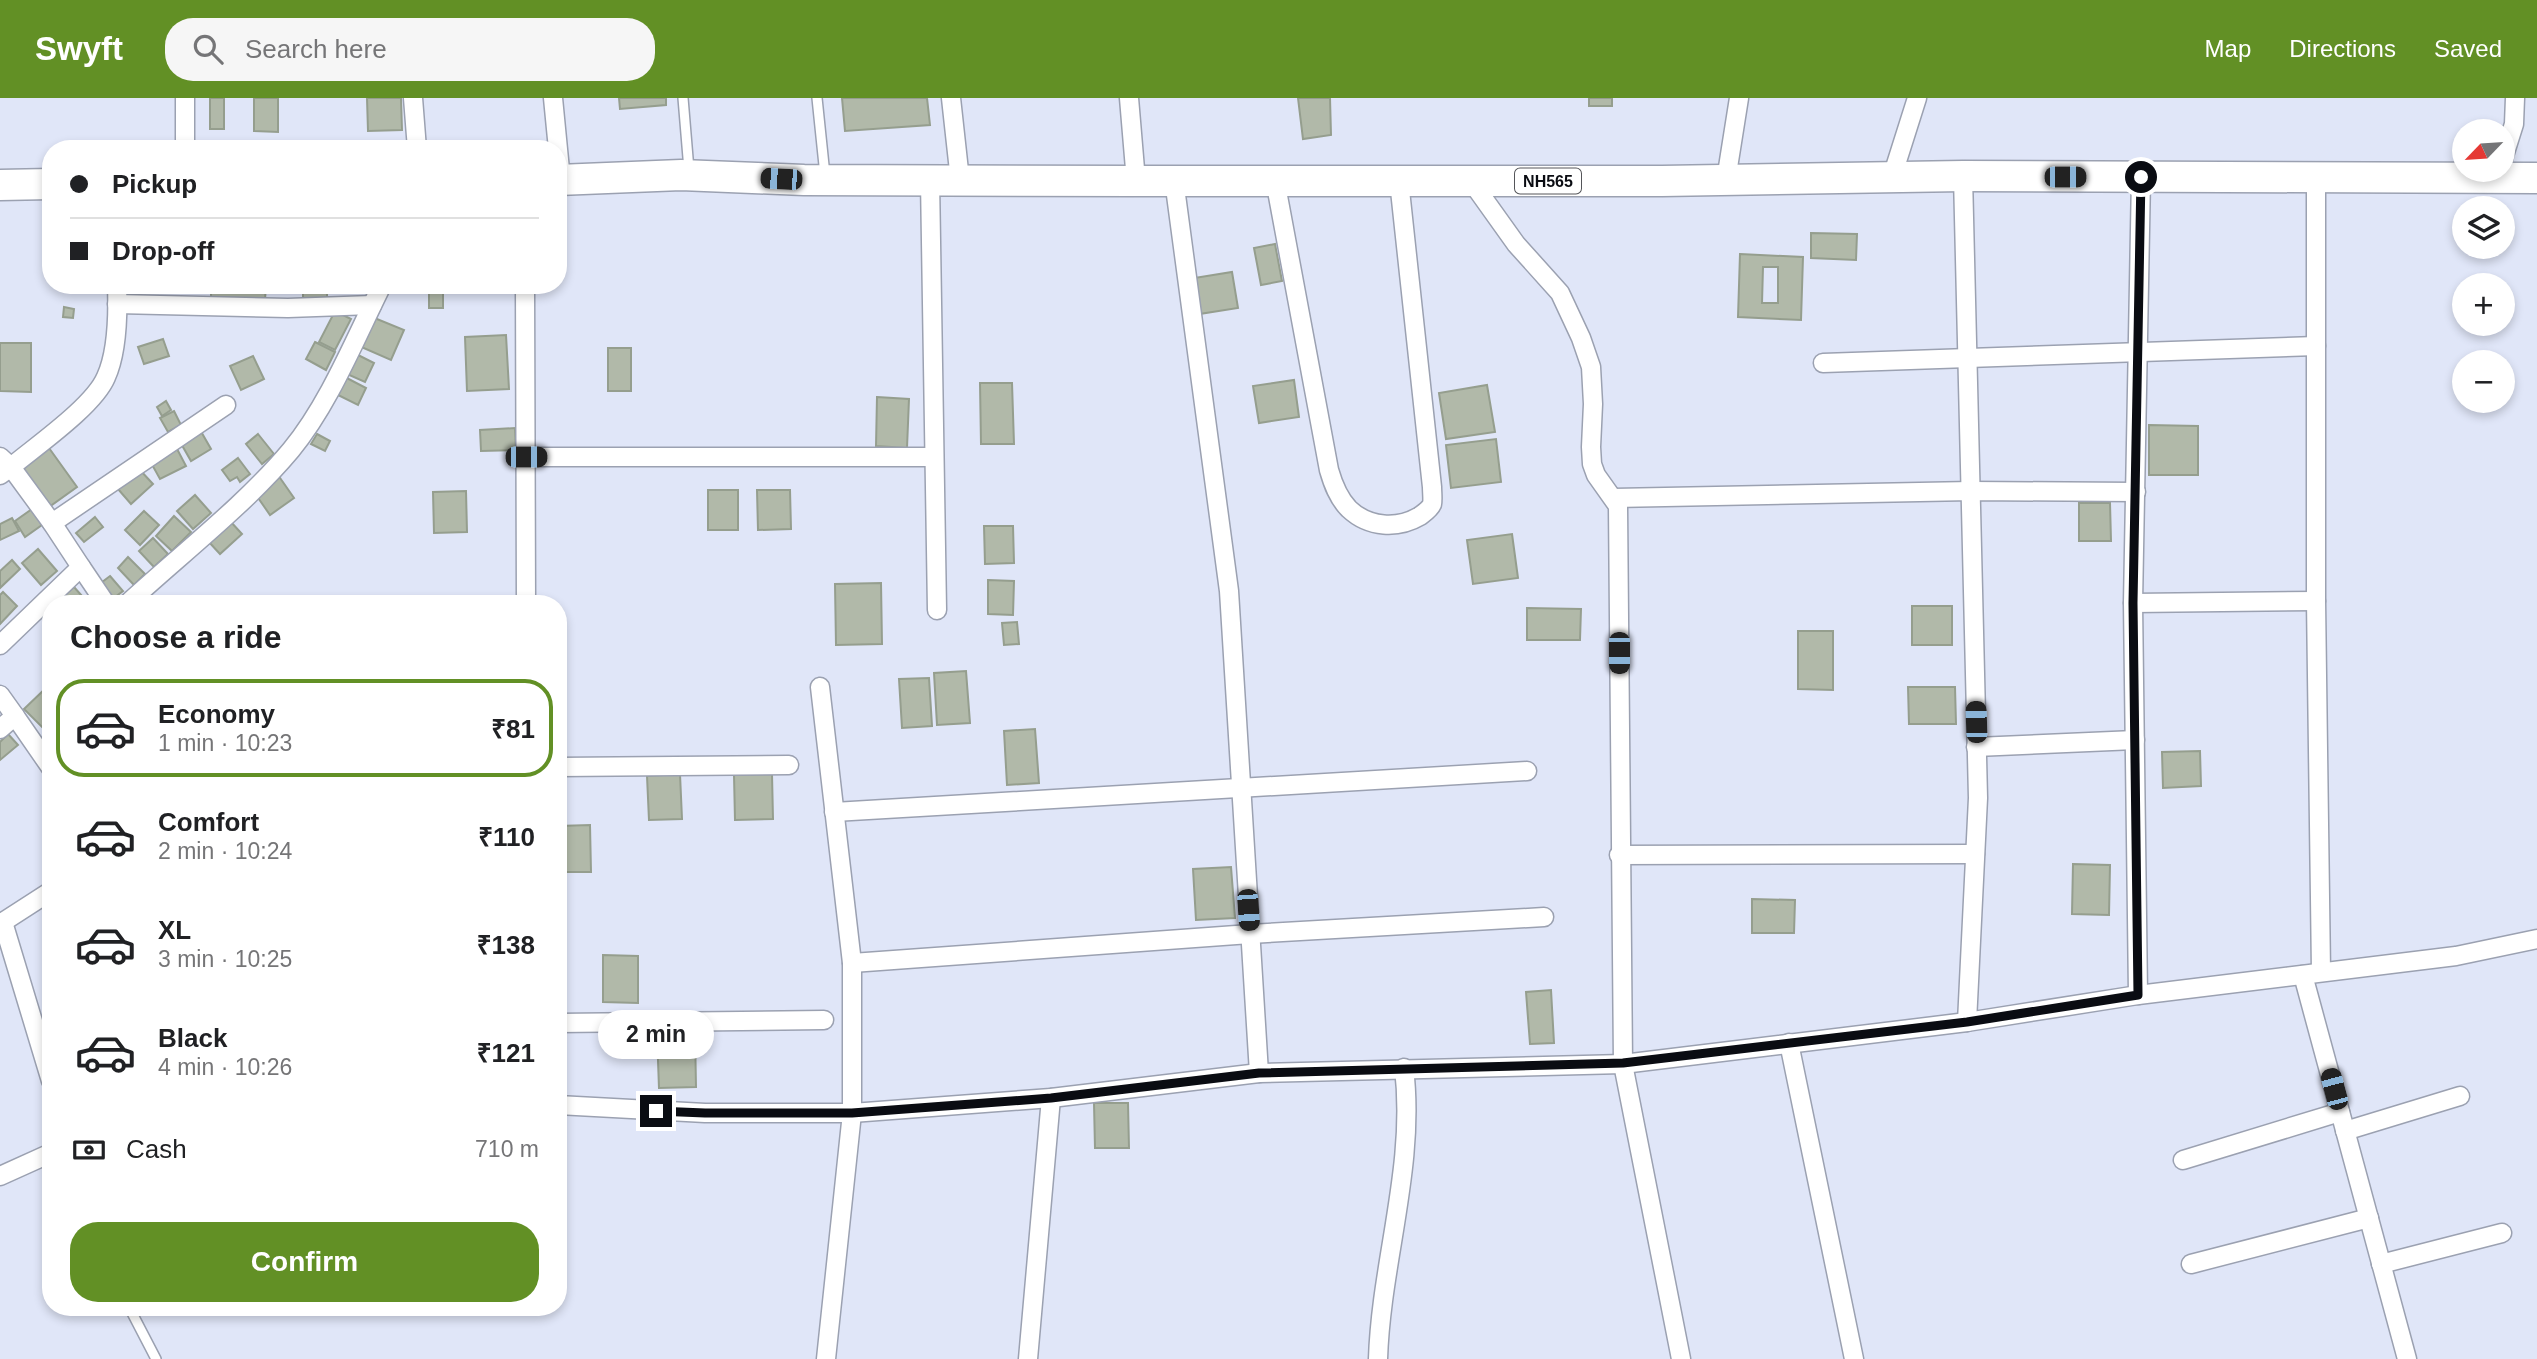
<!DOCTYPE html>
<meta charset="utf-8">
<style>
:root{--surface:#fff;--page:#f6f6f6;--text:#202124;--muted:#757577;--line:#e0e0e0;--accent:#629025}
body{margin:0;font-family:Helvetica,sans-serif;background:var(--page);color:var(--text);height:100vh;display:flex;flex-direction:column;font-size:26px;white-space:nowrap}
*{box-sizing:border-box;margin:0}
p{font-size:23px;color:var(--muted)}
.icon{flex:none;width:38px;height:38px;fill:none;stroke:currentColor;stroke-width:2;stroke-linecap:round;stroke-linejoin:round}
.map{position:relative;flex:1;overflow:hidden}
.drawer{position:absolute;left:42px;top:497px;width:525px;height:721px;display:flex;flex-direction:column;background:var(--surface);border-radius:28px;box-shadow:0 4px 10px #0003}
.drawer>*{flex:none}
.banner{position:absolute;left:42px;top:42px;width:525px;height:154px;border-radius:28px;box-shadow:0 4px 10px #0003;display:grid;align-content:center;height:154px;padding:0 28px;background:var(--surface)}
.needle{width:46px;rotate:245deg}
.buttons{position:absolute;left:2452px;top:21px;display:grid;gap:14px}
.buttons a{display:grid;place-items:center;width:63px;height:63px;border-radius:50%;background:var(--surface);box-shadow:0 4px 10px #0003;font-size:35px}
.end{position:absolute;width:32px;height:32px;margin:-16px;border:9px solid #0a0c12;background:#fff;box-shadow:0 0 0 4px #fff}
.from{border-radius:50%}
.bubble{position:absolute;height:49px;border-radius:24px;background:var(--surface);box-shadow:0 4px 10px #0003;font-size:23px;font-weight:800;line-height:49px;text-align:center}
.car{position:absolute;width:21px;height:42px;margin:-21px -10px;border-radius:9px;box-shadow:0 0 5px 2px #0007;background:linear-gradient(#222 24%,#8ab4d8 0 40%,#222 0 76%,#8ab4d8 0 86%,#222 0)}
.banner b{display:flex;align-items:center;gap:24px;height:66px;font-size:26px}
.banner b+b{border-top:2px solid var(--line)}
.banner i{width:18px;height:18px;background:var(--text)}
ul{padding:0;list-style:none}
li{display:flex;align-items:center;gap:21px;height:98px;margin:0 14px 10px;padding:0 14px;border:4px solid transparent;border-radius:28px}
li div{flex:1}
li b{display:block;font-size:26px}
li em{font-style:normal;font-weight:800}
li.active{border-color:var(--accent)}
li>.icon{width:63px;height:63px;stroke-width:1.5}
h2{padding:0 28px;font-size:32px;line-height:84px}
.pay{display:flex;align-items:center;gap:18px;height:77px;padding:0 28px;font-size:26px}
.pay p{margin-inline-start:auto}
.button{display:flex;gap:14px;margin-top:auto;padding:14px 28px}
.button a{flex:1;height:80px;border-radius:28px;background:var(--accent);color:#fff;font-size:28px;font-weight:800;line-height:80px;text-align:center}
header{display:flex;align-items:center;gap:42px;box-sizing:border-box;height:98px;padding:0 35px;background:var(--accent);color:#fff}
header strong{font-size:33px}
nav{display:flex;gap:38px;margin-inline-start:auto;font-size:24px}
.search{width:490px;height:63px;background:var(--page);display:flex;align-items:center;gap:18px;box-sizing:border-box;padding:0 24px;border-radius:28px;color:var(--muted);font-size:26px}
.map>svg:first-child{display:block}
.building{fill:#b1b9a9;stroke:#959e8e;stroke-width:2;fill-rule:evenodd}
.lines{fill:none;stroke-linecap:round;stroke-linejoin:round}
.service-casing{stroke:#9ba1b1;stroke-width:12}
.minor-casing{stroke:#9ba1b1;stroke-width:21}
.trunk-casing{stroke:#9ba1b1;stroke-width:33}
.service{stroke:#fff;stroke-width:9}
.minor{stroke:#fff;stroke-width:18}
.trunk{stroke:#fff;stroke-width:30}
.route{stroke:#0a0c12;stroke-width:9}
.labels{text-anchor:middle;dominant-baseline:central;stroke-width:5;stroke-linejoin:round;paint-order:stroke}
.shield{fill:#fff;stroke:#545559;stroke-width:2}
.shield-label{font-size:16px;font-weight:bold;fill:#0a0c12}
</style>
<header>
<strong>Swyft</strong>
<div class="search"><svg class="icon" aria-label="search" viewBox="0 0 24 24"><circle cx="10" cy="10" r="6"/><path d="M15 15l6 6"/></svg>Search here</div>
<nav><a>Map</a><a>Directions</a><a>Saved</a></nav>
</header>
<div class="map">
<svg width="2537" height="1261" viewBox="0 0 2537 1261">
<rect width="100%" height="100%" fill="#e0e6f8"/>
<g class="building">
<rect x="210" y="0" width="14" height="31"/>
<polygon points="254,0 278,0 278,34 254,33"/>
<polygon points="367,0 401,0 402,32 368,33"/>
<polygon points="619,0 666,0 666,7 620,11"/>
<polygon points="842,0 927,0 930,27 845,33"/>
<polygon points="1298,0 1330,0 1331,37 1303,41"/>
<rect x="1589" y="0" width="23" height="8"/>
<polygon points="1811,135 1857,136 1856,162 1811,160"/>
<polygon points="1275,146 1282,183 1261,187 1254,150"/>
<path d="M 1740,156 L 1803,159 L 1801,222 L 1738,219 ZM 1763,169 L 1778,169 L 1778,205 L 1762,205 Z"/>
<polygon points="1232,174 1238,210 1193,217 1188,181"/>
<polygon points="211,187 266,187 265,202 211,201"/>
<rect x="303" y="187" width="24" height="16"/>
<rect x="429" y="187" width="14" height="23"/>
<polygon points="64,209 74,211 73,220 63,219"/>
<polygon points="335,213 351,221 335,252 319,244"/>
<polygon points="372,219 404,232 391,262 359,248"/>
<polygon points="506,237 509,291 467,293 465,239"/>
<polygon points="163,241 169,258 144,266 138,249"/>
<polygon points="315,244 335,254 326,272 306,261"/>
<polygon points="0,245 31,245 31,294 0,293"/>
<rect x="608" y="250" width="23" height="43"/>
<polygon points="356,256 374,265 365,284 347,276"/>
<polygon points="253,258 264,281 241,292 230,268"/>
<polygon points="341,277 366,290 358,307 332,294"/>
<polygon points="1294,282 1299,319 1259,325 1253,288"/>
<polygon points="980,285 1012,285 1014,346 981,346"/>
<polygon points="1487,287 1495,334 1446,341 1439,295"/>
<polygon points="877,299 909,301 907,350 876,348"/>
<polygon points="166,303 171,312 162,318 157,309"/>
<polygon points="174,313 181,327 168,334 160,320"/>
<polygon points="2149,327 2198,328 2198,377 2149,377"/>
<polygon points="199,330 211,351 191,363 179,342"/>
<polygon points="515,330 516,352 481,353 480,332"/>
<polygon points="258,336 274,356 262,366 246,346"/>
<polygon points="317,336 330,343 325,353 311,346"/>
<polygon points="1496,341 1501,384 1451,390 1446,347"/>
<polygon points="176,349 186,368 160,381 150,363"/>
<polygon points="49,350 77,389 49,409 21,369"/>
<polygon points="238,360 250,376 240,384 237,379 230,383 222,372"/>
<polygon points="139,371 153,386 131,406 118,391"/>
<polygon points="278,377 294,400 270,417 254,394"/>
<rect x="708" y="392" width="30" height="40"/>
<polygon points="757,392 790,392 791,431 758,432"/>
<polygon points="466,393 467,434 434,435 433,394"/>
<polygon points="195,397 211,415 193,431 177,413"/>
<polygon points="2079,405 2110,405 2111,443 2079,443"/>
<polygon points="32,411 42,427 25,439 15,423"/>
<polygon points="144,413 159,427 140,447 125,432"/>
<polygon points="174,418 191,434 172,453 156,438"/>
<polygon points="95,419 103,429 84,444 76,435"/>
<polygon points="12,420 19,433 0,442 0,426"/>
<polygon points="230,423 242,436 220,456 208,443"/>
<polygon points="984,428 1013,428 1014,465 985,466"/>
<polygon points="1512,436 1518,480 1473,486 1467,442"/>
<polygon points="153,440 168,456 154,469 139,453"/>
<polygon points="38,451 57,473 41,487 22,465"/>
<polygon points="128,459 145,476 134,487 118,470"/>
<polygon points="12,462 20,471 0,490 0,473"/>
<polygon points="110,478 123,493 110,503 97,488"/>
<polygon points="988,482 1014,483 1013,517 988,516"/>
<polygon points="881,485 882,546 836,547 835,486"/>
<polygon points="74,489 82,498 74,506 64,506 60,501"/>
<polygon points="3,494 17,508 0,526 0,497"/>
<rect x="1912" y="508" width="40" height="39"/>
<polygon points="1527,510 1581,511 1580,542 1527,542"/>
<polygon points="1017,524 1019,546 1004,547 1002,525"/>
<polygon points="1798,533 1833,533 1833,592 1798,591"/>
<polygon points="966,573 970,625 937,627 934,575"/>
<polygon points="929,580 932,628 902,630 899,581"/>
<polygon points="47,589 51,593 51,621 42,629 24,611"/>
<polygon points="1908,589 1955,589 1956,626 1909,626"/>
<polygon points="1035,631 1039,685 1007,687 1004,633"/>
<polygon points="8,636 18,647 0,662 0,644"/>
<polygon points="2200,653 2201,688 2163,690 2162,654"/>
<polygon points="680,676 682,721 649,722 647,678"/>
<polygon points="772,676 773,721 735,722 734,677"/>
<polygon points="590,727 591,774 558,774 558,728"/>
<polygon points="2073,766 2110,767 2109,817 2072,816"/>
<polygon points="1231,769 1235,820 1196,822 1193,771"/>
<polygon points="1752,801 1795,802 1794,835 1752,835"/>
<polygon points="603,857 638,858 638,905 603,904"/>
<polygon points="1551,892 1554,945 1530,946 1526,894"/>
<polygon points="695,934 696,989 659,990 657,935"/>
<polygon points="1094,1005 1128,1005 1129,1050 1095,1050"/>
</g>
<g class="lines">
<g class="service-casing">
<g id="service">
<polyline points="683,0 689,72"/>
<polyline points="817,0 825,77"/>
<polyline points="129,1209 156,1261"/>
</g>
</g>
<g class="minor-casing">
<g id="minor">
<polyline points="185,0 185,51"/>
<polyline points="413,0 417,51"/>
<polyline points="553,0 561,82"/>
<polyline points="951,0 960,82"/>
<polyline points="1129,0 1136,83"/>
<polyline points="2502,64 2514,26 2515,0"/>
<polyline points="1963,78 1978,700 1967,924"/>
<polyline points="1892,79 1917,0"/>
<polyline points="2316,80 2316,503 2321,874"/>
<polyline points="930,82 937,512"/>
<polyline points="1174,82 1229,493 1259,975"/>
<path d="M 1275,82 L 1329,372 C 1333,386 1338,400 1349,411 C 1369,430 1398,431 1420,418 C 1424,415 1430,411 1432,406 C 1433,402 1432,394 1432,389 L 1399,83"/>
<polyline points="1726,82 1739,0"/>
<polyline points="1471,83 1516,146 1560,195 1581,240 1591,269 1593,306 1591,349 1592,366 1596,377 1618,408 1623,966 1681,1261"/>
<polyline points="525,187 526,506"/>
<polyline points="117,206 288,210 372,207"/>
<polyline points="1823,265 2316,248"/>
<path d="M 0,359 L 11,369 C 36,348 94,308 106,279 C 117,255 118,214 117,187"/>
<polyline points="526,359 934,359"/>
<polyline points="0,377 11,369 52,425 81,469 0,547"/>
<polyline points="1614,400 1971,393 2136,394"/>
<polyline points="52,425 226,307"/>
<polyline points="81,469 106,506"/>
<polyline points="2133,505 2316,503"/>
<path d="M 127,506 C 180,457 245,407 291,352 C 329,306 355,241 382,187"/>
<polyline points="820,589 852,865 852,1015 826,1261"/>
<polyline points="0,597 15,618"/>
<polyline points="0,631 15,618 51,670"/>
<polyline points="1976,649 2135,642"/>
<polyline points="558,669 789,667"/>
<polyline points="834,714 1527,673"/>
<polyline points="1619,757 1975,756"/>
<polyline points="3,824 51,793"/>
<polyline points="0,826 3,824 51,983"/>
<polyline points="852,865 1250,836 1544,819"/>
<polyline points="2303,877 2407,1261"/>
<polyline points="2138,897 2133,505 2141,79"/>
<polyline points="558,925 824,922"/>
<polyline points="1789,945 1854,1261"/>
<polyline points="558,1007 705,1015 852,1015 1051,1000 1259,975 1623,966 1967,924 2138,897 2456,858 2537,841"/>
<polyline points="2345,1033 2460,998"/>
<polyline points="2183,1062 2340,1014"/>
<polyline points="0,1078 51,1055"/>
<polyline points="2191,1166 2369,1120"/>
<polyline points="2381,1166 2502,1135"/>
<polyline points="1028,1261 1051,1000"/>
<path d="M 1378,1261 C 1381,1164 1416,1068 1404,970"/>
</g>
</g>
<g class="trunk-casing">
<g id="trunk">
<polyline points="558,82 681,77 804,82 1136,83 1662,83 1963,78 2537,80"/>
<polyline points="0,87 51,86"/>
</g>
</g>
<use href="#service" class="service"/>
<use href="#minor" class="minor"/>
<use href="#trunk" class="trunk"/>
</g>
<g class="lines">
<polyline class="route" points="656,1013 705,1015 852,1015 1051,1000 1259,975 1623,965 1967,924 2138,897 2133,505 2141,79"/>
</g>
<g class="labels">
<rect class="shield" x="1515" y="70.5" width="66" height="25" rx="5"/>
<g class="shield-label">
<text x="1548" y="83">NH565</text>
</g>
</g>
</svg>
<div class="buttons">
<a><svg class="needle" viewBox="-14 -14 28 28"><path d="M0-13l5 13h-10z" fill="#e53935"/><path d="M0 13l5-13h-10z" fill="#757577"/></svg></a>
<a><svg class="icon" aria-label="layers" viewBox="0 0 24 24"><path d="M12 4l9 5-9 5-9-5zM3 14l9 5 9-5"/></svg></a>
<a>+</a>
<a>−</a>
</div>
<i class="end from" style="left:2141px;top:79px"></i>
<i class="end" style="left:656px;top:1013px"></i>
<div class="bubble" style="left:598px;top:912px;width:116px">2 min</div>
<i class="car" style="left:2065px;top:79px;rotate:90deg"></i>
<i class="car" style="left:781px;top:81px;rotate:273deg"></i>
<i class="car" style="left:526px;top:359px;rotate:90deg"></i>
<i class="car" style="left:1619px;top:555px;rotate:180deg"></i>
<i class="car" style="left:1976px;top:624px;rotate:358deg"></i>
<i class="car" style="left:1248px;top:812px;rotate:176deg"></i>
<i class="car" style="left:2334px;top:991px;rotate:345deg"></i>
<div class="banner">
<b><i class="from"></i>Pickup</b>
<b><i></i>Drop-off</b>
</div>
<section class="drawer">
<h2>Choose a ride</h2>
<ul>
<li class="active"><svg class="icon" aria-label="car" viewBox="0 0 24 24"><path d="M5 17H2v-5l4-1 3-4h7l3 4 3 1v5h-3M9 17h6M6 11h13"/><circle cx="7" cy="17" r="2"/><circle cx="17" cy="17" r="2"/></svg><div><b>Economy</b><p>1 min · 10:23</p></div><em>₹81</em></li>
<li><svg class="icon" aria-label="car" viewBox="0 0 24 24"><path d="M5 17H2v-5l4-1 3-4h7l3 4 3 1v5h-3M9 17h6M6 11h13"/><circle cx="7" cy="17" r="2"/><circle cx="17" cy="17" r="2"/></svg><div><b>Comfort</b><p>2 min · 10:24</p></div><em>₹110</em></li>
<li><svg class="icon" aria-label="car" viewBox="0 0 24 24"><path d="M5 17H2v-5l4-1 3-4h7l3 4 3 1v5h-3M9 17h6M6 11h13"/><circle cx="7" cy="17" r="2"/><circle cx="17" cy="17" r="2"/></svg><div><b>XL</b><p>3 min · 10:25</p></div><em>₹138</em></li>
<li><svg class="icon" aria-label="car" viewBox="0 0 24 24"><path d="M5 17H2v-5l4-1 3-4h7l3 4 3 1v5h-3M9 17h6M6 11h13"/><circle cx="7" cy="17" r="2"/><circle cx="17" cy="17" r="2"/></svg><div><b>Black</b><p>4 min · 10:26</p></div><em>₹121</em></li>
</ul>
<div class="pay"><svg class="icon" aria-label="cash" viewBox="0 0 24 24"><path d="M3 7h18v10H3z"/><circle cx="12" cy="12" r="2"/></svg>Cash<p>710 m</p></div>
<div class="button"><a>Confirm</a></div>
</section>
</div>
